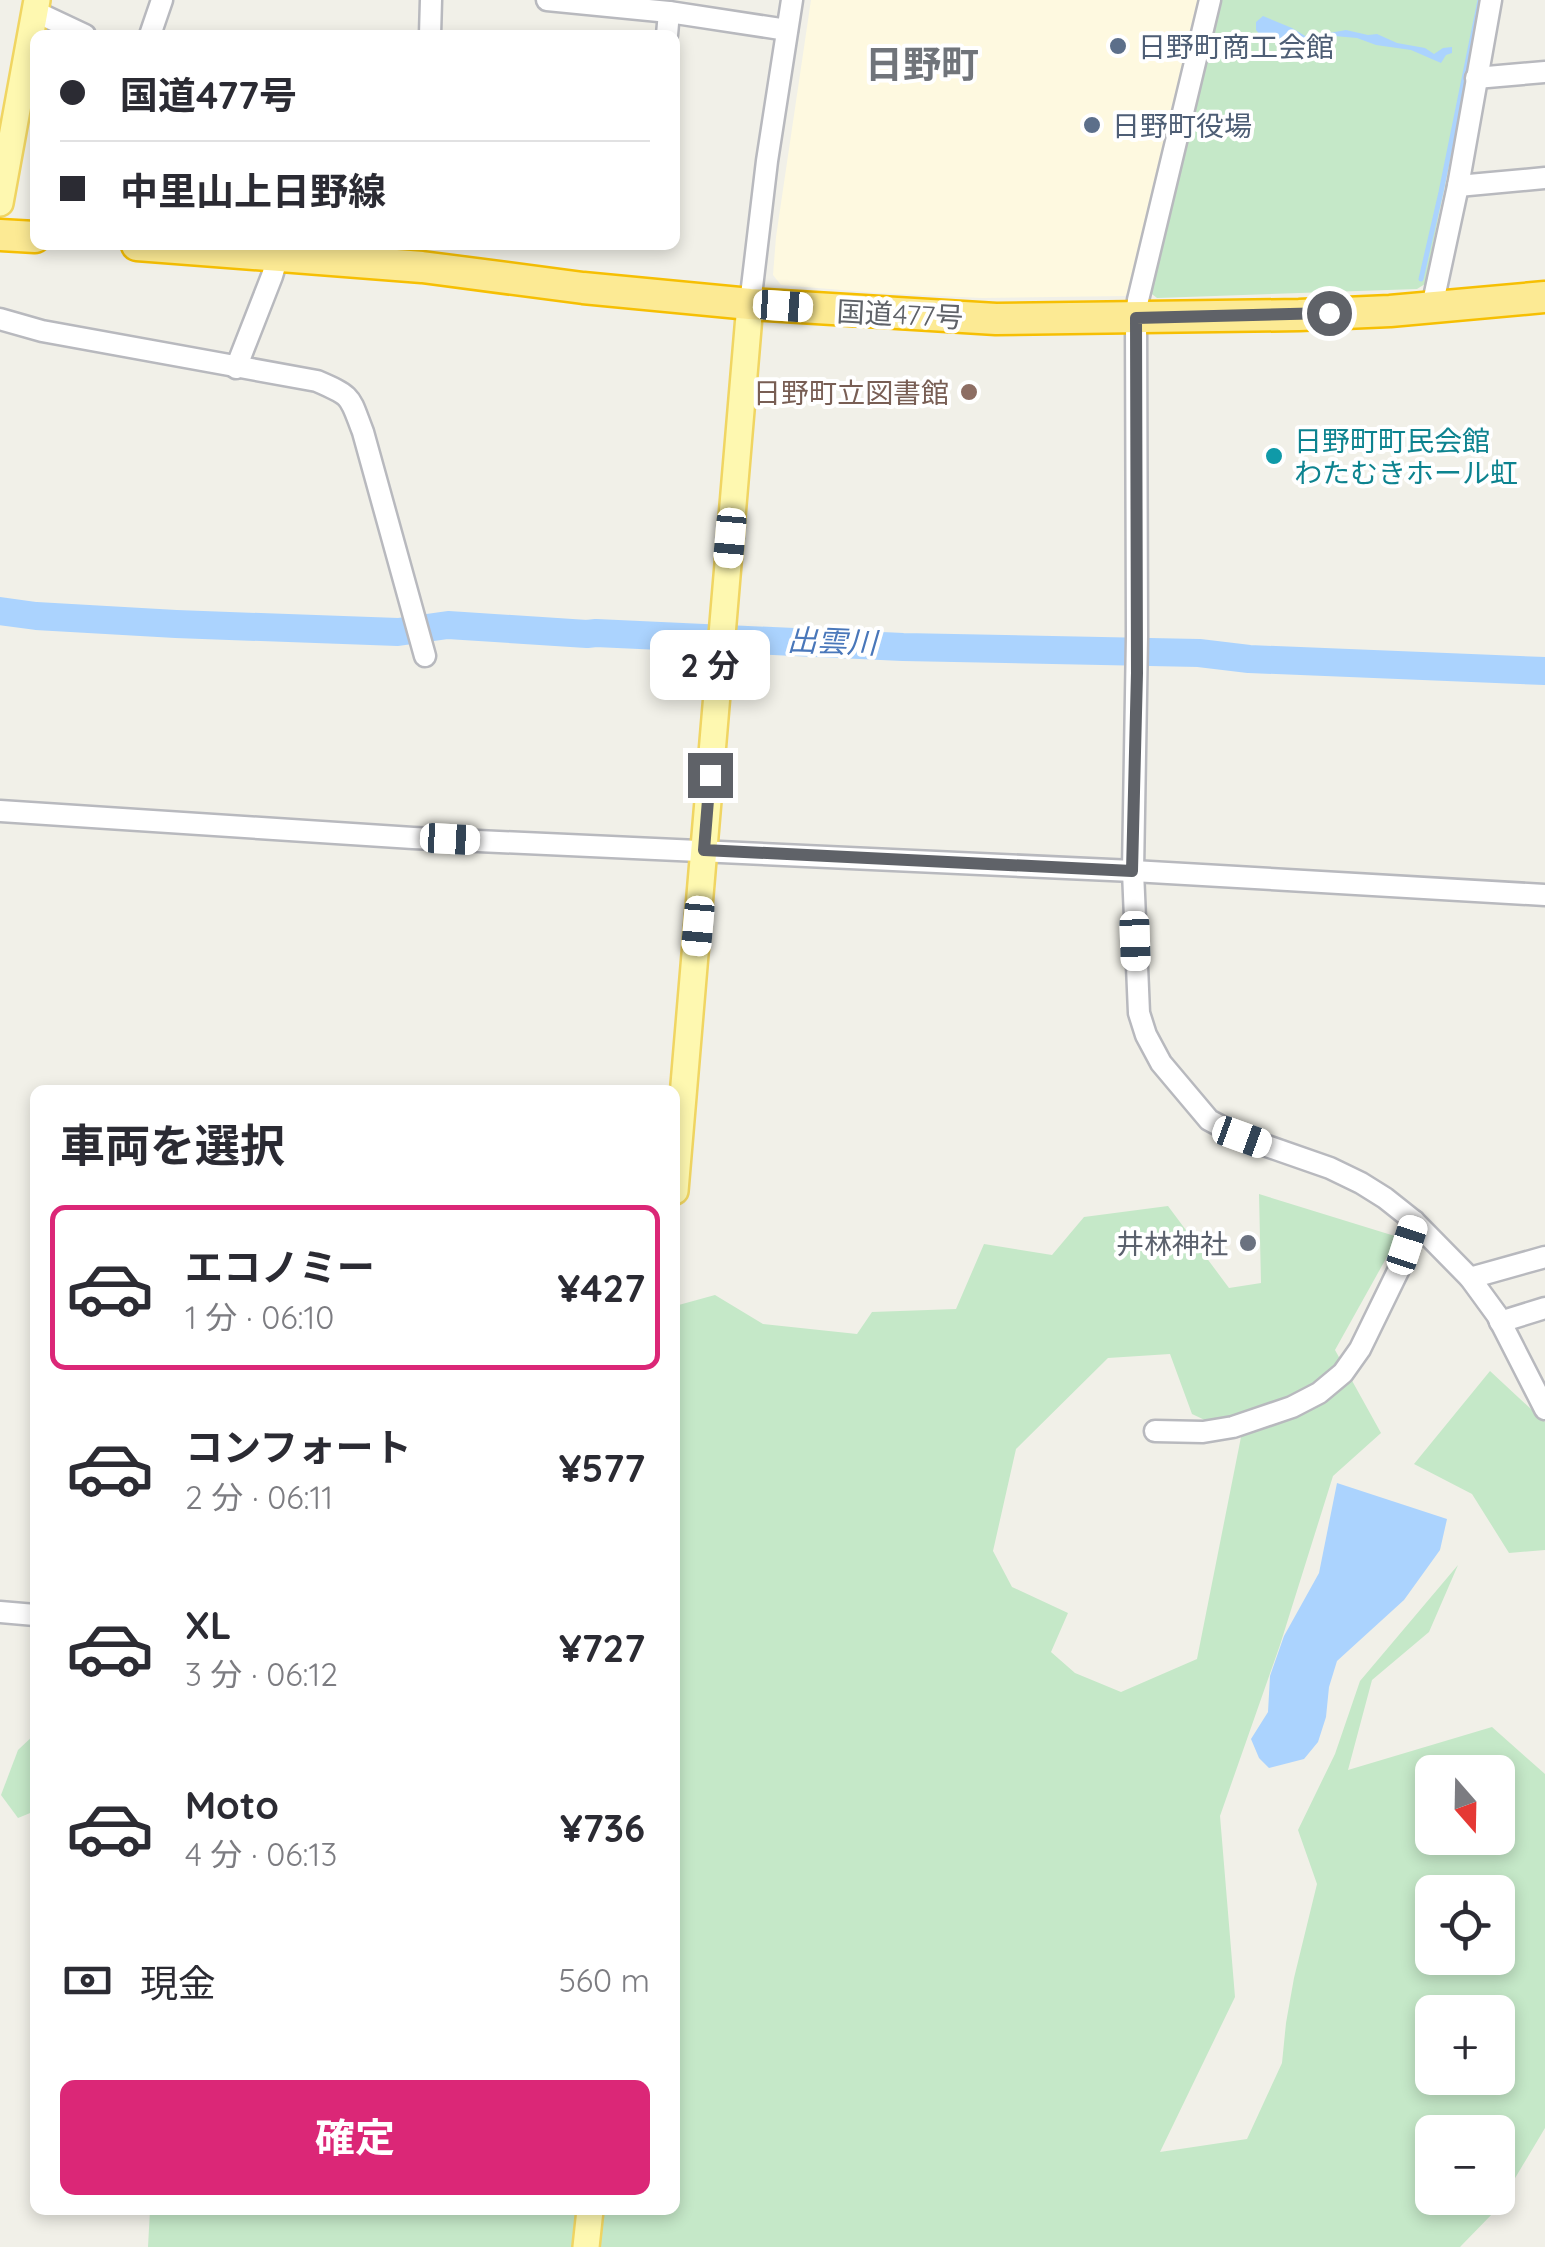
<!DOCTYPE html>
<html lang="ja">
<meta charset="utf-8">
<style>
:root{--surface:#fff;--page:#f2f2f3;--text:#2b2b33;--muted:#7c7c81;--line:#e1e1e2;--accent:#db2777}
body{margin:0;font-family:Quicksand,"Noto Sans JP",sans-serif;background:var(--page);color:var(--text);height:100vh;display:flex;flex-direction:column;font-size:38px;white-space:nowrap}
*{box-sizing:border-box;margin:0}
p{font-size:32px;color:var(--muted)}
.icon{flex:none;width:55px;height:55px;fill:none;stroke:currentColor;stroke-width:2;stroke-linecap:round;stroke-linejoin:round}
.map{position:relative;flex:1;overflow:hidden}
.drawer{position:absolute;left:30px;top:1085px;width:650px;height:1130px;display:flex;flex-direction:column;background:var(--surface);border-radius:15px;box-shadow:0 5px 15px #0003}
.drawer>*{flex:none}
.top-card{position:absolute;left:30px;top:30px;width:650px;height:220px;border-radius:15px;box-shadow:0 5px 15px #0003;display:grid;align-content:center;height:220px;padding:0 30px;background:var(--surface)}
.needle{width:65px;rotate:160deg}
.tools{position:absolute;left:1415px;top:1755px;display:grid;gap:20px}
.tools a{display:grid;place-items:center;width:100px;height:100px;border-radius:15px;background:var(--surface);box-shadow:0 5px 15px #0003;font-size:50px}
.end{position:absolute;width:45px;height:45px;margin:-22px;border:12px solid #5f6268;background:#fff;box-shadow:0 0 0 5px #fff}
.from{border-radius:50%}
.bubble{position:absolute;height:70px;border-radius:15px;background:var(--surface);box-shadow:0 5px 15px #0003;font-size:32px;font-weight:700;line-height:70px;text-align:center}
.car{position:absolute;width:30px;height:60px;margin:-30px -15px;border-radius:12px;box-shadow:0 0 8px 2px #0007;background:linear-gradient(#fff 24%,#345 0 40%,#fff 0 76%,#345 0 86%,#fff 0)}
.top-card b{display:flex;align-items:center;gap:35px;height:95px;font-size:38px}
.top-card b+b{border-top:2px solid var(--line)}
.top-card i{width:25px;height:25px;background:var(--text)}
ul{padding:0;list-style:none}
li{display:flex;align-items:center;gap:30px;height:165px;margin:0 20px 15px;padding:0 10px;border:5px solid transparent;border-radius:15px}
li div{flex:1}
li b{display:block;font-size:38px}
li em{font-style:normal;font-weight:700}
li.current{border-color:var(--accent)}
li>.icon{width:90px;height:90px;stroke-width:1.5}
h2{padding:0 30px;font-size:45px;line-height:120px}
.pay{display:flex;align-items:center;gap:25px;height:110px;padding:0 30px;font-size:38px}
.pay p{margin-inline-start:auto}
.primary-button{display:flex;gap:20px;margin-top:auto;padding:20px 30px}
.primary-button a{flex:1;height:115px;border-radius:15px;background:var(--accent);color:#fff;font-size:40px;font-weight:700;line-height:115px;text-align:center}
.map>svg:first-child{display:block}
.commercial{fill:#fef9e0}
.green{fill:#c5e8c8;fill-rule:evenodd}
.water{fill:#abd3fe}
.lines{fill:none;stroke-linecap:round;stroke-linejoin:round}
.stream{stroke:#abd3fe;stroke-width:5}
.river{stroke:#abd3fe;stroke-width:28}
.minor-casing{stroke:#b8b9be;stroke-width:25}
.major-casing{stroke:#f0d562;stroke-width:30}
.highway-casing{stroke:#f6bf03;stroke-width:35}
.minor{stroke:#fff;stroke-width:20}
.major{stroke:#fef8b0;stroke-width:25}
.highway{stroke:#fcea94;stroke-width:30}
.route{stroke:#5f6268;stroke-width:12}
.service-dot{fill:#5c6f8a;stroke:#fff;stroke-width:4}
.education-dot{fill:#8d6e63;stroke:#fff;stroke-width:4}
.culture-dot{fill:#0f9aa8;stroke:#fff;stroke-width:4}
.worship-dot{fill:#6b7280;stroke:#fff;stroke-width:4}
.labels{text-anchor:middle;dominant-baseline:central;stroke-width:8;stroke-linejoin:round;paint-order:stroke}
.service-label{font-size:28px;fill:#4e5e75;stroke:#fff;text-anchor:start}
.street-label{font-size:28px;fill:#5f6268;stroke:#fff}
.education-label{font-size:28px;fill:#785e54;stroke:#fff;text-anchor:end}
.culture-label{font-size:28px;fill:#0d838f;stroke:#fff;text-anchor:start}
.worship-label{font-size:28px;fill:#5b616d;stroke:#fff;text-anchor:end}
.water-label{font-size:30px;font-style:italic;fill:#4977ba;stroke:#fff}
.district-label{font-size:38px;font-weight:bold;fill:#70747a;stroke:#fff}
</style>
<div class="map">
<svg width="1545" height="2247" viewBox="0 0 1545 2247">
<rect width="100%" height="100%" fill="#f1f0e8"/>
<polygon class="commercial" points="811,0 1200,0 1131,290 1125,296 982,298 878,293 781,285 773,275 776,237"/>
<g class="green">
<polygon points="1218,0 1482,0 1425,284 1417,289 1157,298 1148,291"/>
<path d="M 1259,1194 L 1398,1237 L 1335,1350 L 1381,1433 L 1333,1476 L 1280,1645 L 1220,1816 L 1235,1997 L 1160,2152 L 1247,2139 L 1282,2063 L 1286,2023 L 1294,1978 L 1317,1884 L 1298,1830 L 1335,1754 L 1360,1681 L 1458,1565 L 1429,1632 L 1372,1680 L 1348,1770 L 1492,1727 L 1545,1774 L 1545,2128 L 1496,2210 L 1460,2247 L 148,2247 L 150,2210 L 675,2210 L 675,1306 L 715,1295 L 763,1324 L 857,1334 L 872,1312 L 956,1309 L 984,1244 L 1052,1255 L 1084,1217 L 1168,1206 L 1229,1288 L 1261,1283 ZM 1170,1354 L 1192,1414 L 1241,1437 L 1197,1659 L 1121,1692 L 1075,1673 L 1051,1652 L 1068,1613 L 1012,1587 L 993,1551 L 1016,1449 L 1108,1358 ZM 1432,1772 L 1498,1772 L 1498,1838 L 1432,1838 ZM 1432,1892 L 1498,1892 L 1498,1958 L 1432,1958 ZM 1432,2012 L 1498,2012 L 1498,2078 L 1432,2078 ZM 1432,2132 L 1498,2132 L 1498,2198 L 1432,2198 Z"/>
<polygon points="1490,1371 1545,1422 1545,1550 1509,1553 1472,1494 1414,1464"/>
<polygon points="35,1734 35,1811 18,1818 1,1795 18,1750"/>
</g>
<g class="water">
<polygon points="1263,16 1292,28 1307,37 1346,30 1368,35 1377,34 1397,43 1425,48 1434,54 1443,48 1452,47 1452,53 1446,55 1441,63 1411,50 1376,45 1357,38 1334,36 1325,41 1313,42 1291,42 1261,36 1256,30 1256,22"/>
<polygon points="1337,1483 1447,1519 1440,1550 1404,1600 1337,1661 1329,1687 1326,1717 1318,1742 1304,1759 1269,1768 1259,1758 1251,1739 1268,1712 1270,1676 1284,1636 1319,1573"/>
</g>
<g class="lines">
<polyline class="stream" points="1421,279 1441,192 1480,0"/>
<polyline class="river" points="0,611 36,616 176,624 398,632 448,625 587,634 596,633 903,647 1199,653 1249,659 1545,671"/>
<g class="minor-casing">
<g id="minor">
<polyline points="547,0 669,12 787,30"/>
<polyline points="1210,0 1138,300 1136,318 1137,636 1133,871 1139,1013 1146,1035 1161,1063 1209,1120 1241,1137 1330,1168 1361,1183 1385,1198 1414,1221 1470,1278 1497,1315 1545,1409"/>
<polyline points="34,11 85,35"/>
<polyline points="150,35 162,0"/>
<polyline points="430,35 431,0"/>
<polyline points="667,35 669,12"/>
<polyline points="1476,78 1545,72"/>
<polyline points="1458,186 1545,178"/>
<polyline points="750,304 767,161 792,0"/>
<polyline points="1432,307 1458,186 1491,0"/>
<path d="M 0,319 L 42,331 L 317,381 C 354,397 349,396 363,432 L 425,656"/>
<polyline points="236,368 272,276 278,256"/>
<polyline points="0,811 413,838 1133,871 1545,895"/>
<polyline points="1470,1278 1545,1257"/>
<polyline points="1500,1322 1545,1308"/>
<polyline points="1155,1431 1203,1432 1233,1427 1292,1407 1319,1393 1343,1373 1360,1349 1399,1269 1414,1221"/>
<polyline points="0,1612 35,1615"/>
</g>
</g>
<g class="major-casing">
<g id="major">
<polyline points="0,203 37,0"/>
<polyline points="675,1191 750,304"/>
<polyline points="586,2247 590,2210"/>
</g>
</g>
<g class="highway-casing">
<g id="highway">
<polyline points="0,235 35,237"/>
<polyline points="137,245 422,267 583,288 750,304 996,319 1299,315 1390,311 1545,297"/>
</g>
</g>
<use href="#minor" class="minor"/>
<use href="#major" class="major"/>
<use href="#highway" class="highway"/>
</g>
<g class="lines">
<polyline class="route" points="710,775 704,850 1132,871 1137,673 1136,318 1329,313"/>
</g>
<g class="service-dot">
<circle cx="1118" cy="46" r="10"/>
<circle cx="1092" cy="125" r="10"/>
</g>
<circle class="education-dot" cx="969" cy="392" r="10"/>
<circle class="culture-dot" cx="1274" cy="456" r="10"/>
<circle class="worship-dot" cx="1248" cy="1243" r="10"/>
<g class="labels">
<g class="service-label">
<text x="1138" y="46">日野町商工会館</text>
<text x="1112" y="125">日野町役場</text>
</g>
<g class="street-label">
<text transform="translate(900 314) rotate(3)">国道477号</text>
</g>
<g class="education-label">
<text x="949" y="392">日野町立図書館</text>
</g>
<g class="culture-label">
<text x="1294" y="440">日野町町民会館<tspan x="1294" dy="32">わたむきホール虹</tspan></text>
</g>
<g class="worship-label">
<text x="1228" y="1243">井林神社</text>
</g>
<g class="water-label">
<text transform="translate(832 641) rotate(2)">出雲川</text>
</g>
<g class="district-label">
<text x="922" y="64">日野町</text>
</g>
</g>
</svg>
<div class="tools">
<a><svg class="needle" viewBox="-14 -14 28 28"><path d="M0-13l5 13h-10z" fill="#e53935"/><path d="M0 13l5-13h-10z" fill="#7c7c81"/></svg></a>
<a><svg class="icon" aria-label="locate" viewBox="0 0 24 24"><circle cx="12" cy="12" r="6"/><path d="M12 2v4M12 18v4M2 12h4M18 12h4"/></svg></a>
<a>+</a>
<a>−</a>
</div>
<i class="end from" style="left:1329px;top:313px"></i>
<i class="end" style="left:710px;top:775px"></i>
<div class="bubble" style="left:650px;top:630px;width:120px">2 分</div>
<i class="car" style="left:783px;top:306px;rotate:94deg"></i>
<i class="car" style="left:730px;top:538px;rotate:185deg"></i>
<i class="car" style="left:450px;top:839px;rotate:93deg"></i>
<i class="car" style="left:698px;top:926px;rotate:185deg"></i>
<i class="car" style="left:1135px;top:941px;rotate:178deg"></i>
<i class="car" style="left:1242px;top:1137px;rotate:110deg"></i>
<i class="car" style="left:1407px;top:1245px;rotate:18deg"></i>
<div class="top-card">
<b><i class="from"></i>国道477号</b>
<b><i></i>中里山上日野線</b>
</div>
<section class="drawer">
<h2>車両を選択</h2>
<ul>
<li class="current"><svg class="icon" aria-label="car" viewBox="0 0 24 24"><path d="M5 17H2v-5l4-1 3-4h7l3 4 3 1v5h-3M9 17h6M6 11h13"/><circle cx="7" cy="17" r="2"/><circle cx="17" cy="17" r="2"/></svg><div><b>エコノミー</b><p>1 分 · 06:10</p></div><em>¥427</em></li>
<li><svg class="icon" aria-label="car" viewBox="0 0 24 24"><path d="M5 17H2v-5l4-1 3-4h7l3 4 3 1v5h-3M9 17h6M6 11h13"/><circle cx="7" cy="17" r="2"/><circle cx="17" cy="17" r="2"/></svg><div><b>コンフォート</b><p>2 分 · 06:11</p></div><em>¥577</em></li>
<li><svg class="icon" aria-label="car" viewBox="0 0 24 24"><path d="M5 17H2v-5l4-1 3-4h7l3 4 3 1v5h-3M9 17h6M6 11h13"/><circle cx="7" cy="17" r="2"/><circle cx="17" cy="17" r="2"/></svg><div><b>XL</b><p>3 分 · 06:12</p></div><em>¥727</em></li>
<li><svg class="icon" aria-label="car" viewBox="0 0 24 24"><path d="M5 17H2v-5l4-1 3-4h7l3 4 3 1v5h-3M9 17h6M6 11h13"/><circle cx="7" cy="17" r="2"/><circle cx="17" cy="17" r="2"/></svg><div><b>Moto</b><p>4 分 · 06:13</p></div><em>¥736</em></li>
</ul>
<div class="pay"><svg class="icon" aria-label="cash" viewBox="0 0 24 24"><path d="M3 7h18v10H3z"/><circle cx="12" cy="12" r="2"/></svg>現金<p>560 m</p></div>
<div class="primary-button"><a>確定</a></div>
</section>
</div>
